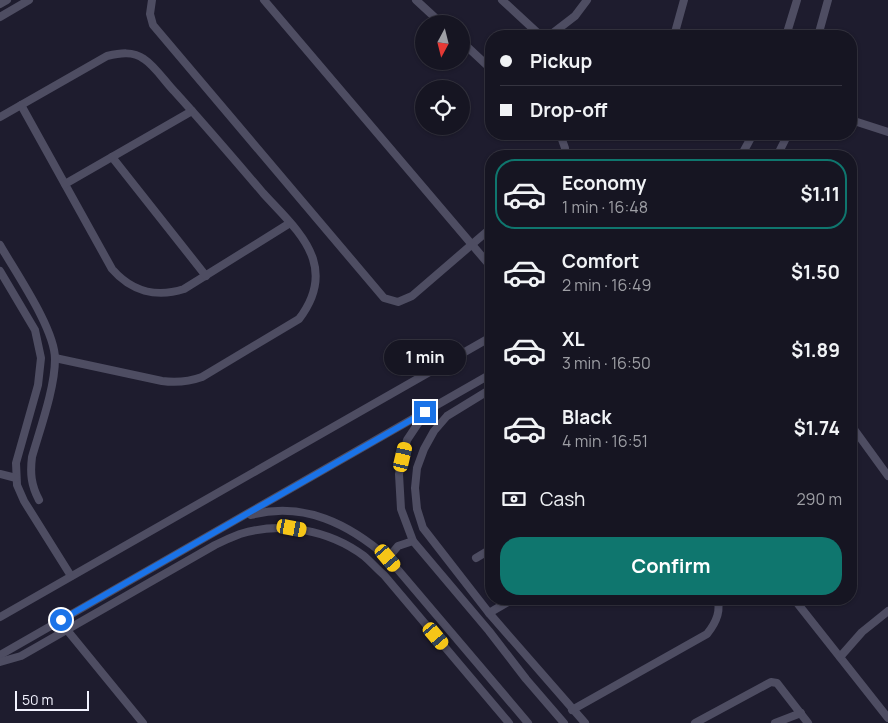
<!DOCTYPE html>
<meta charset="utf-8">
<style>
:root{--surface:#161522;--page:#23222f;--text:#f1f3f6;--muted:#9e9fa5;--line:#353440;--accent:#0f766e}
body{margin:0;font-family:Manrope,sans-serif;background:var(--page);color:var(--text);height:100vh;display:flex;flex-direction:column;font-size:19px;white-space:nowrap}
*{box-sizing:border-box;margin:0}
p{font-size:16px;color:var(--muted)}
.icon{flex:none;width:28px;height:28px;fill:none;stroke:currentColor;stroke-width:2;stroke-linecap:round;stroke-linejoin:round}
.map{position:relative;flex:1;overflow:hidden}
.drawer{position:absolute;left:485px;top:150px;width:372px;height:455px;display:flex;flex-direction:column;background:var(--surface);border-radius:20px;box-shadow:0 1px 4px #0004,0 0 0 1px var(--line)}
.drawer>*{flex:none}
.banner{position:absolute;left:485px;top:30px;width:372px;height:110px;border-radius:20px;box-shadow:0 1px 4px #0004,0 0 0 1px var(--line);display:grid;align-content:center;height:110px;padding:0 15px;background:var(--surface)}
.needle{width:32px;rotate:187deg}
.tools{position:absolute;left:415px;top:15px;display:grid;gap:10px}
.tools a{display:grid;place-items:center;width:55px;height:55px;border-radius:50%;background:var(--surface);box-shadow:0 1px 4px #0004,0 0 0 1px var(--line);font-size:25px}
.scale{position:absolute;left:15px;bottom:12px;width:74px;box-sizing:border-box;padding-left:5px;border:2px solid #f2f2fe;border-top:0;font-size:14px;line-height:18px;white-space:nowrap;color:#f2f2fe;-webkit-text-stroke:4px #1e1c2e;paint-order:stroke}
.end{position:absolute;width:22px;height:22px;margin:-11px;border:6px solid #1a73e8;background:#fff;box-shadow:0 0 0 2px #fff}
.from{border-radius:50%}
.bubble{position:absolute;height:35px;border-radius:18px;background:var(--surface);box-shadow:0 1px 4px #0004,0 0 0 1px var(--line);font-size:16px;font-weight:700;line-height:35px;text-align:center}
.car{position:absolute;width:15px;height:30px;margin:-15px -8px;border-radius:6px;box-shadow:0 0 4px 1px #0007;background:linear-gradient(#f5c518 24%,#345 0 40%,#f5c518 0 76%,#345 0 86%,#f5c518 0)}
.banner b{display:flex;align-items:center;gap:18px;height:48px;font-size:19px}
.banner b+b{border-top:1px solid var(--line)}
.banner i{width:12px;height:12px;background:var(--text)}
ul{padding:9px 0 0;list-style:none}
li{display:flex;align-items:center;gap:15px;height:70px;margin:0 10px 8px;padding:0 5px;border:2px solid transparent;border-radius:20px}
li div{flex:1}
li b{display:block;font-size:19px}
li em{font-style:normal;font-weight:700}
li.current{border-color:var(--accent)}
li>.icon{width:45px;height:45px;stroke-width:1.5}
.pay{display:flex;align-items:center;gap:12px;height:55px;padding:0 15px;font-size:19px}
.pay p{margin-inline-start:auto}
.primary-button{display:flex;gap:10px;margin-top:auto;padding:10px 15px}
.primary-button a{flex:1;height:58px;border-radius:20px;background:var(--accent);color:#fff;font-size:20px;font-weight:700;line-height:58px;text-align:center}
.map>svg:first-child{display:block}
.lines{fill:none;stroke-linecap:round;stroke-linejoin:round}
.street{stroke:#4e4d62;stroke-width:8}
.route{stroke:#1a73e8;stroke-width:6}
</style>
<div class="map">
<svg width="888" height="723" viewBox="0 0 888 723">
<rect width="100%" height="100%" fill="#1e1c2e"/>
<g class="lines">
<g class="street">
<polyline points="152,0 150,14 153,25 384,298 398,302 412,296 491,228"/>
<polyline points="264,0 491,267"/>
<polyline points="416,0 442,24"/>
<polyline points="502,0 541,36"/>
<polyline points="0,4 7,0"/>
<polyline points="0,17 29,0"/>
<polyline points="549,36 575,16 587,0"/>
<polyline points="674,36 684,0"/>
<polyline points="786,36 797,0"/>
<polyline points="818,36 828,0"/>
<polyline points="461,41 491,69"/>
<path d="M 21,105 L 112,269 C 131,291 156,298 184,289 L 290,223"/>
<path d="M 0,117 L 107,56 C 120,53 133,51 144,59 C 155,66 166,83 175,92 C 205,125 234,159 263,193 C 280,212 305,234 313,259 C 320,281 312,302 299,319 L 202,377 C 188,382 177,383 162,381 L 55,358"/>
<polyline points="851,120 888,132"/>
<polyline points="560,134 565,148 565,156"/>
<polyline points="741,156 753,134"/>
<polyline points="777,156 788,134"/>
<polyline points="112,157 206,276"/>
<polyline points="65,184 192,111"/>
<path d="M 0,245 C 16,273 55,329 55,359 C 55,388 40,429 32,457 C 30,473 31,485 39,500"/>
<polyline points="0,271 35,330 41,358 38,385 16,463 17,485 24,501 71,576"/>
<polyline points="491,389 447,416 434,431 424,449 417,468 415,488 417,509 423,528 489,613 585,723"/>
<polyline points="425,413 407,440 399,474 401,509 413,541 489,631 526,679 564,723"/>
<polyline points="851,425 888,476"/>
<polyline points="0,474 16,478"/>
<path d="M 251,515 C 304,501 349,524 388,558 L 528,723"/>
<polyline points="388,558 398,546 413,541"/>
<polyline points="476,558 491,549"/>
<polyline points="794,599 888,718"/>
<polyline points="489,613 513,599"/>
<polyline points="0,617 491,337"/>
<polyline points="67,630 143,723"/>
<polyline points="0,655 491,374"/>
<polyline points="840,657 862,632 888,611"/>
<path d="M 0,662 L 21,656 L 215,545 C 223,541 232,537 240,534 C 282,521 329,530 364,556 C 371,562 377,569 384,575 L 509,723"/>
<path d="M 572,710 L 707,634 C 715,624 722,612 717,599"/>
<polyline points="695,723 771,682 777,683 808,723"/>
<polyline points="775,723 801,713"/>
</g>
</g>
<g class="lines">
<polyline class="route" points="61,620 425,412"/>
</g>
</svg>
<div class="tools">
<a><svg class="needle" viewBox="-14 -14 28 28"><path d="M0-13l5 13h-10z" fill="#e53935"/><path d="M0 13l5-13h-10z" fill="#9e9fa5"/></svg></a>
<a><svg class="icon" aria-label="locate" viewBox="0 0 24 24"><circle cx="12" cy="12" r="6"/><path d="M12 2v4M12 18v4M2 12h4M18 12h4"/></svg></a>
</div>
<div class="scale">50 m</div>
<i class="end from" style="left:61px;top:620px"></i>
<i class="end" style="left:425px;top:412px"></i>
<div class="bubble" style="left:384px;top:340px;width:82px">1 min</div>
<i class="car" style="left:403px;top:457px;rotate:13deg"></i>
<i class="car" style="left:292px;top:528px;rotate:100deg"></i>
<i class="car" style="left:388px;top:558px;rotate:140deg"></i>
<i class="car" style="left:436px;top:636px;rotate:140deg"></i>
<div class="banner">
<b><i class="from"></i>Pickup</b>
<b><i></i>Drop-off</b>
</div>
<section class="drawer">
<ul>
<li class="current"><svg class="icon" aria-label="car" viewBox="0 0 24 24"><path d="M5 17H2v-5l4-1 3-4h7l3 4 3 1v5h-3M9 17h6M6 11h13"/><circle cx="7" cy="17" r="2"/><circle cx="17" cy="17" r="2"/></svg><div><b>Economy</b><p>1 min · 16:48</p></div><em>$1.11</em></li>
<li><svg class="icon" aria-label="car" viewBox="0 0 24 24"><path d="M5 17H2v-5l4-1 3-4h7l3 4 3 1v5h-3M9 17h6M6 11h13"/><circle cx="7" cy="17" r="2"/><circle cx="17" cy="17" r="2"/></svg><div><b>Comfort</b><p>2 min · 16:49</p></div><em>$1.50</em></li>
<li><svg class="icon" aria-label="car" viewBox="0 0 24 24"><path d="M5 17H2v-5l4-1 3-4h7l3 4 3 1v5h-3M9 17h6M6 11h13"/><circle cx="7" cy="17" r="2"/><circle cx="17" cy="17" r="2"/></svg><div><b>XL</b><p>3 min · 16:50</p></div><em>$1.89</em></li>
<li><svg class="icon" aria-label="car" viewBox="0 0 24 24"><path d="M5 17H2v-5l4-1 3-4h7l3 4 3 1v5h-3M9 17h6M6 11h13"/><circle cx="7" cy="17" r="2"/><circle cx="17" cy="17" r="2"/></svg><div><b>Black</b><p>4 min · 16:51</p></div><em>$1.74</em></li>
</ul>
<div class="pay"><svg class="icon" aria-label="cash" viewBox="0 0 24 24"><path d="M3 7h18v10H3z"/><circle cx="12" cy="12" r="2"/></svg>Cash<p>290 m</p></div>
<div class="primary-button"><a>Confirm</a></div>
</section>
</div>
